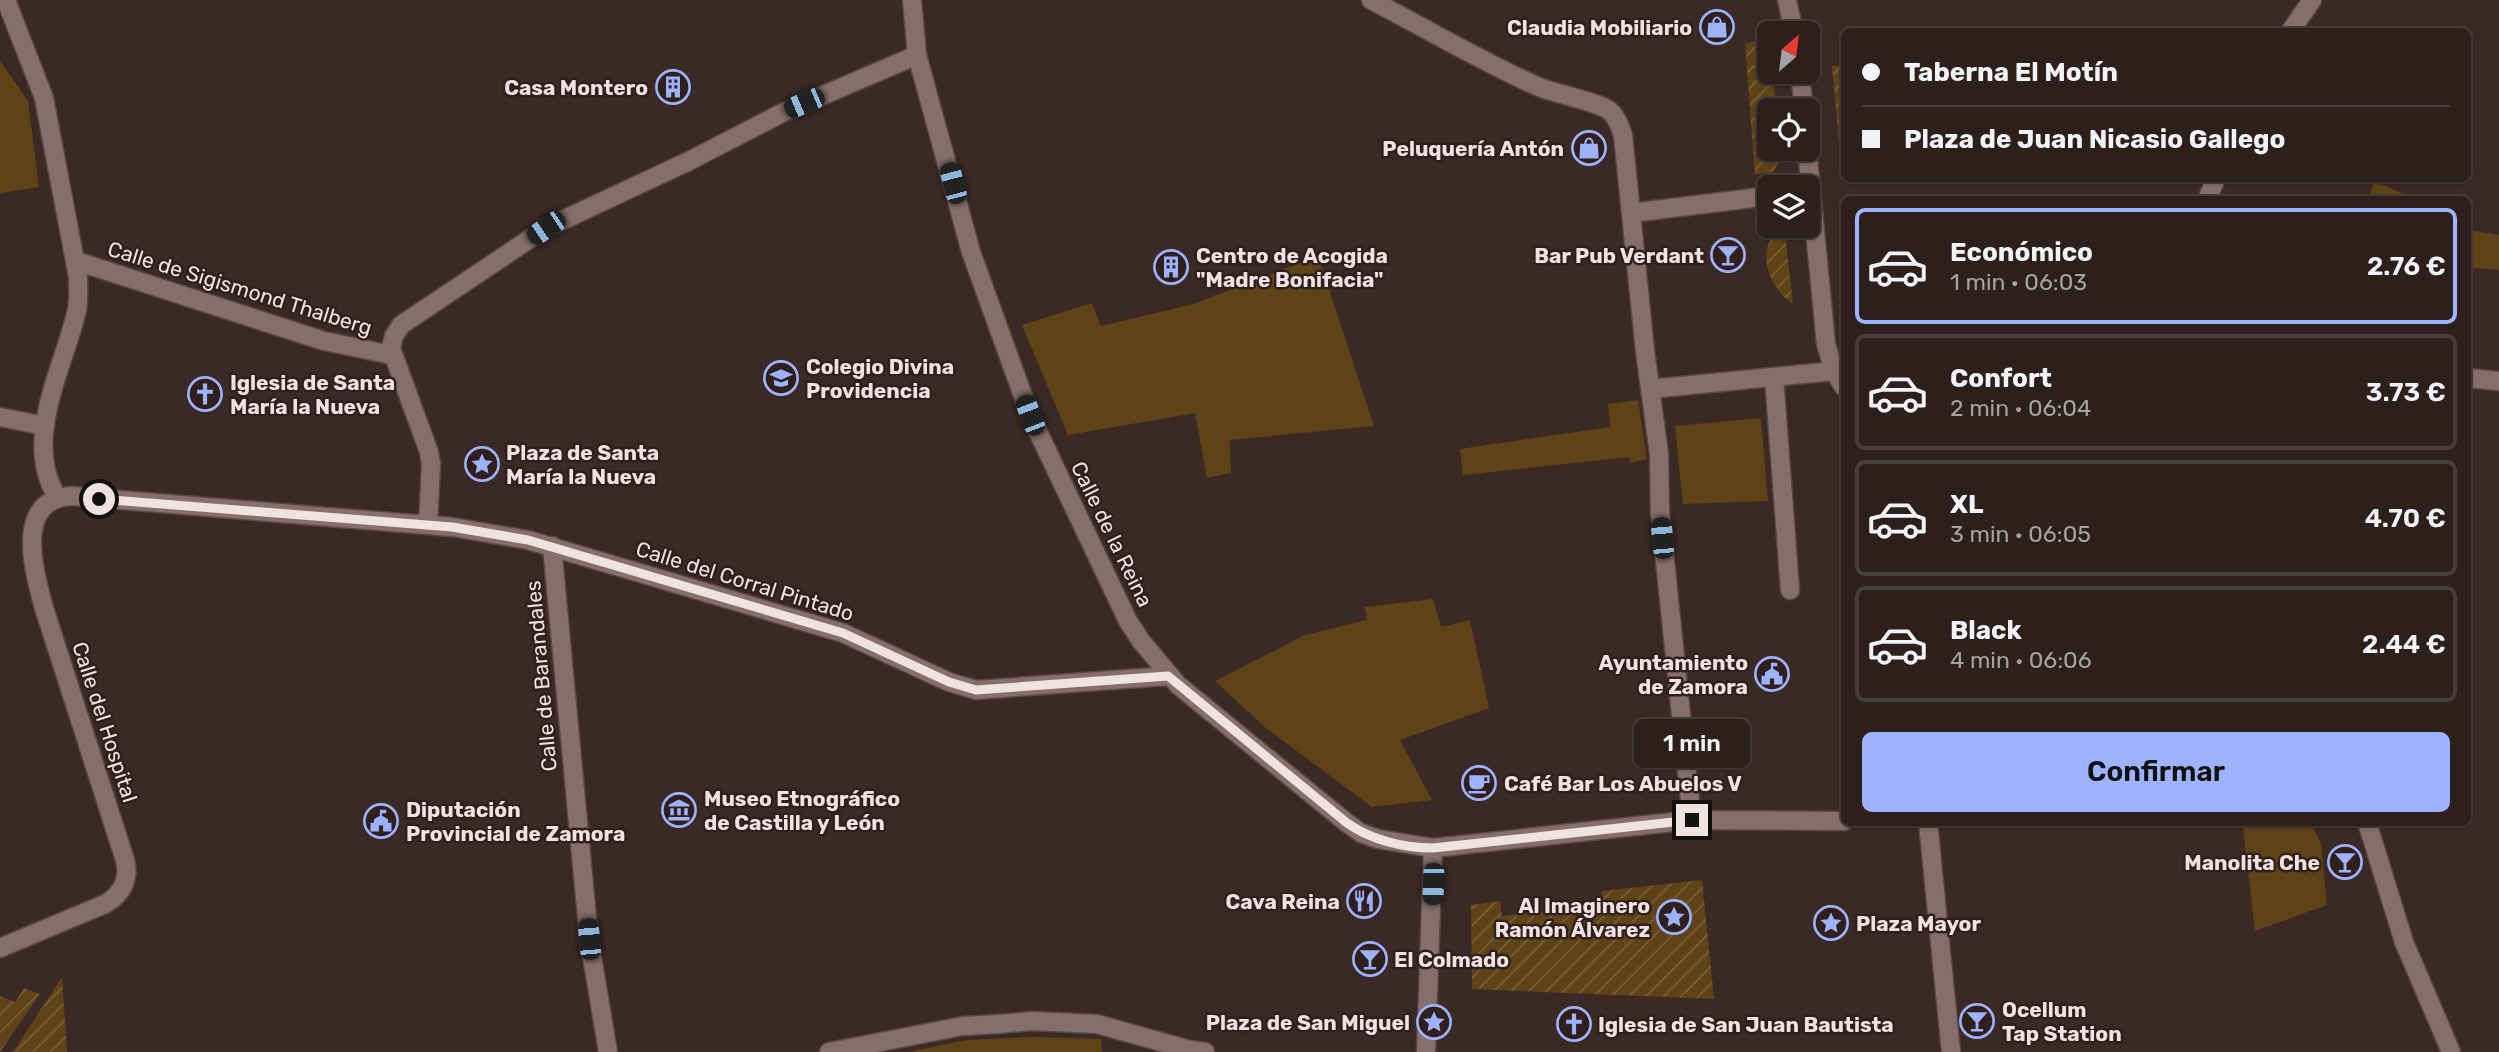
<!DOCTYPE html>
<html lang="es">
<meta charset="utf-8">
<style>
:root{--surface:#2c1f1c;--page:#382c29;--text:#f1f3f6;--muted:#a6a2a3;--line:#483d3b;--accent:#9eb3fd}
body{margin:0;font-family:Rubik,sans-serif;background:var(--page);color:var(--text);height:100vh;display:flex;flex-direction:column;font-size:26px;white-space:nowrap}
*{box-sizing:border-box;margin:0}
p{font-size:23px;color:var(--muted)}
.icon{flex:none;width:38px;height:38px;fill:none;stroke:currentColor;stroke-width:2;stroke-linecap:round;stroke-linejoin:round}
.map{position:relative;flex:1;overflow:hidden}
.details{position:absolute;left:1841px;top:196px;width:630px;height:630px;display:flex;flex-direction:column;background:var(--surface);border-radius:10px;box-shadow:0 2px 5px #0004,0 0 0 2px var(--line)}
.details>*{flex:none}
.banner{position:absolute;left:1841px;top:28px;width:630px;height:154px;border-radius:10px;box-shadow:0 2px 5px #0004,0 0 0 2px var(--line);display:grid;align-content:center;height:154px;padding:0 21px;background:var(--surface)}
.needle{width:46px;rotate:28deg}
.fabs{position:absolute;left:1757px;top:21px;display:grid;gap:14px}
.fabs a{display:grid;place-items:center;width:63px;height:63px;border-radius:10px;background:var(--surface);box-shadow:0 2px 5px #0004,0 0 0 2px var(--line);font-size:35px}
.end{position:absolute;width:32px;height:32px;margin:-16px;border:9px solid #efe2e0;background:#111;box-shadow:0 0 0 4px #111}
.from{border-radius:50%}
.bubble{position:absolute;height:49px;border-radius:10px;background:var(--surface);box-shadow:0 2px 5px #0004,0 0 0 2px var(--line);font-size:23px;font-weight:600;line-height:49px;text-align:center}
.car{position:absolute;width:21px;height:42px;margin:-21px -10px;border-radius:9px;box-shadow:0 0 5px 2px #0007;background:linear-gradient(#222 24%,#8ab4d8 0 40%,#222 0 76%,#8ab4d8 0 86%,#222 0)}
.banner b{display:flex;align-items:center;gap:24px;height:66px;font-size:26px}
.banner b+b{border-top:2px solid var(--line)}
.banner i{width:18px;height:18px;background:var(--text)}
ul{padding:12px 0 0;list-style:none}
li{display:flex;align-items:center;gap:21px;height:116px;margin:0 14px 10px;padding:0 7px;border:4px solid var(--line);border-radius:10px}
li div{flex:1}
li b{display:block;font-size:26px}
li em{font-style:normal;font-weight:600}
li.selected{border-color:var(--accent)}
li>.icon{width:63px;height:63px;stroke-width:1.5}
.cta{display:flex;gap:14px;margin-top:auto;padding:14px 21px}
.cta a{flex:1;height:80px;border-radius:10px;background:var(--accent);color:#111;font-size:28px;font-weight:600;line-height:80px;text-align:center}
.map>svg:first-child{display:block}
.grass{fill:#5f4317}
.garden{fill:url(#garden-furrows)}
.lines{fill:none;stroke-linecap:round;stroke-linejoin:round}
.service-casing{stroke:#574745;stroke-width:21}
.pedestrian-casing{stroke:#574745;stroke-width:21}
.minor-casing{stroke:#574745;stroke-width:21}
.service{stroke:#856f6c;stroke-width:18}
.pedestrian{stroke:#856f6c;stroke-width:18}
.minor{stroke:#856f6c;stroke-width:18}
.route{stroke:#efe2e0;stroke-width:9}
.labels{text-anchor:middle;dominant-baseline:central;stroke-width:5;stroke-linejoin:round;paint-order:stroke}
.poi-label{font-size:21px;font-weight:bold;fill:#efe2e0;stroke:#311f1d;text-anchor:start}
.street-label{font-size:21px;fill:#efe2e0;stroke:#311f1d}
</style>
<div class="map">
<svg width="2499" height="1052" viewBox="0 0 2499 1052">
<defs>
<pattern id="garden-furrows" width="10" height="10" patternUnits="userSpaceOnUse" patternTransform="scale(1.75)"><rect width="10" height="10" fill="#5f4317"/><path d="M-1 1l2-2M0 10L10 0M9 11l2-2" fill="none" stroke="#765e38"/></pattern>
</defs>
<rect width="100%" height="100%" fill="#3b2926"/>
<g class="grass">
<polygon points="0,61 28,101 39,187 0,193"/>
<polygon points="2373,181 2416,199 2370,199"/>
<polygon points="2468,230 2499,235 2499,270 2468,267"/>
<polygon points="1318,256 1374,426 1230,440 1231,473 1207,478 1195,413 1068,435 1022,325 1092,303 1101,326 1194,304"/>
<polygon points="1638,400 1647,459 1630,463 1629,457 1463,475 1460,449 1610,427 1608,404"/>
<polygon points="1761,418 1768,501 1683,504 1675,426"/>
<polygon points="1433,599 1441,627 1470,620 1489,708 1400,740 1432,800 1372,807 1266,728 1215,681 1305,635 1367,620 1365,607"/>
<polygon points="2290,823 2311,823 2321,843 2327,905 2255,931 2243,827"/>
<polygon points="1034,1037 1101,1039 1102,1052 908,1052 967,1040"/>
</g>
<g class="garden">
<polygon points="1769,37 1769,72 1773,72 1776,110 1769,110 1769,149 1780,149 1780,160 1773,172 1755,174 1745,44"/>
<polygon points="1844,65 1844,175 1842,176 1832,66"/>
<path d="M 1780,226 L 1784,226 L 1793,304 C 1767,287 1755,249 1780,226 Z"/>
<polygon points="1702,880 1714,999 1472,989 1471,905 1500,901 1502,916 1603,905 1602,891"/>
<polygon points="62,977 67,1052 13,1052"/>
<polygon points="24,988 40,994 0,1052 0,996 15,1002"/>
</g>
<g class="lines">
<g class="service-casing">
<polyline id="service" points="1774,377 1790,590"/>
</g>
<g class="pedestrian-casing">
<g id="pedestrian">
<polyline points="76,261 324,341 392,355"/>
<polyline points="0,417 45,426"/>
<polyline points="1692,820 1844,821"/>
<polyline points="1928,822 1951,1052"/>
<polyline points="2367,822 2404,942 2451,1052"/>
<polyline points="829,1052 963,1026 998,1024"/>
</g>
</g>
<g class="minor-casing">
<g id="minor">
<path d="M 6,0 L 44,98 L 78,277 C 78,288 79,299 77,310 C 64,367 21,442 58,498"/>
<path d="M 912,0 L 917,55 L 971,252 L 1030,415 L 1128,621 L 1141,641 L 1178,685 L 1347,823 L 1361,833 L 1378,839 L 1433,848 L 1692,820 L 1660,513 L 1659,454 L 1645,351 L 1623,135 C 1620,127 1617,117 1610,111 C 1599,102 1556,94 1539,87 C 1482,62 1427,29 1371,0"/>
<polyline points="1787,0 1794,33"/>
<polyline points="2290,32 2312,0"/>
<polyline points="1800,72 1804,110"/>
<polyline points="1807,149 1826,344 1834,371 1844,387"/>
<polyline points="2207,200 2216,178"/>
<polyline points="1631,213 1769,196"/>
<polyline points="2468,378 2499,381"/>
<polyline points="1650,389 1834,371"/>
<polyline points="428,525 431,464 429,452 391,348 394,336 401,325 546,228 689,161 782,113 917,55"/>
<polyline points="552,546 589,939 608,1052"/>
<path d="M 0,948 L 105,904 C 122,894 130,879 125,860 L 44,608 C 34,571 13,499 72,496 L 452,527 L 528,540 L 843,633 L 949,682 L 976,690 L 1168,676"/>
<polyline points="998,1024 1032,1021 1097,1024 1190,1050 1205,1052"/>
<polyline points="1426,1052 1433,848"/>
</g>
</g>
<use href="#service" class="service"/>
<use href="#pedestrian" class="pedestrian"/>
<use href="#minor" class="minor"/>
</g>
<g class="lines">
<path class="route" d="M 99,499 L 452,527 L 528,540 L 843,633 L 949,682 L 976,690 L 1168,676 L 1347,823 C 1371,840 1404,848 1433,848 L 1692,820"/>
</g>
<defs>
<g id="shop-ring" transform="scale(1.75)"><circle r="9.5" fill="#311f1d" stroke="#9eb3fd" stroke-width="1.5"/><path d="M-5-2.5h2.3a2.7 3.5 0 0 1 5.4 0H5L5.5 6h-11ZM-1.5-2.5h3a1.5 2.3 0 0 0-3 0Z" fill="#9eb3fd"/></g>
<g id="building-ring" transform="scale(1.75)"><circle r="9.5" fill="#311f1d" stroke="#9eb3fd" stroke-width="1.5"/><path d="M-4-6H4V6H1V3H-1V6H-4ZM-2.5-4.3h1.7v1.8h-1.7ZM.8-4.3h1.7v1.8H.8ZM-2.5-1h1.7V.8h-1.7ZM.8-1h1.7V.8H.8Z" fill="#9eb3fd"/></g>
<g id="bar-ring" transform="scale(1.75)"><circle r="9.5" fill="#311f1d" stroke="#9eb3fd" stroke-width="1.5"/><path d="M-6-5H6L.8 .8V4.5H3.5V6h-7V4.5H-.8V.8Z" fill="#9eb3fd"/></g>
<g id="school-ring" transform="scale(1.75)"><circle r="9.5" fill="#311f1d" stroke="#9eb3fd" stroke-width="1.5"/><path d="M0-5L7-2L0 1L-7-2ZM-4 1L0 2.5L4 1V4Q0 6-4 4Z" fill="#9eb3fd"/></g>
<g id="church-ring" transform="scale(1.75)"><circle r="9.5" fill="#311f1d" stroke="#9eb3fd" stroke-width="1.5"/><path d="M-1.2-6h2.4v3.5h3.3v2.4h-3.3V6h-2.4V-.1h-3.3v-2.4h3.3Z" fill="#9eb3fd"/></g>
<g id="sight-ring" transform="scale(1.75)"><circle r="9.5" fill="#311f1d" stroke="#9eb3fd" stroke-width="1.5"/><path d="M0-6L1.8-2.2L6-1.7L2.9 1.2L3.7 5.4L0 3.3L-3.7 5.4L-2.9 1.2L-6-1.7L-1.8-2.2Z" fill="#9eb3fd"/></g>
<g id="civic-ring" transform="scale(1.75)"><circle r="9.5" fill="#311f1d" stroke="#9eb3fd" stroke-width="1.5"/><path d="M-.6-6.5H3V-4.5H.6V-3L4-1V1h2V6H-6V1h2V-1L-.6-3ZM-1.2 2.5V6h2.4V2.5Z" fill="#9eb3fd"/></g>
<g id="cafe-ring" transform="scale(1.75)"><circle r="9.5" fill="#311f1d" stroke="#9eb3fd" stroke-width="1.5"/><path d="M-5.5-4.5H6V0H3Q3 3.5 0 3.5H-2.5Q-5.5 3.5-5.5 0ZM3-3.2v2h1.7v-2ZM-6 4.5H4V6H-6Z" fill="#9eb3fd"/></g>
<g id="museum-ring" transform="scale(1.75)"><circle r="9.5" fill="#311f1d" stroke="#9eb3fd" stroke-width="1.5"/><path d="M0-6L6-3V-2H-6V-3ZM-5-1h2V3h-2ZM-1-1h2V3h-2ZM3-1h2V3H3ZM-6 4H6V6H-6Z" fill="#9eb3fd"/></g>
<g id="restaurant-ring" transform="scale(1.75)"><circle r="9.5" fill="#311f1d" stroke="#9eb3fd" stroke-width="1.5"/><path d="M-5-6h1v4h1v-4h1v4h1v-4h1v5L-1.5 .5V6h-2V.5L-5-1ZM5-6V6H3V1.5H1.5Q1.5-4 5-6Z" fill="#9eb3fd"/></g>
</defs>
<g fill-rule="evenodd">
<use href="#shop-ring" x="1717" y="27"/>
<use href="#building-ring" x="673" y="87"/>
<use href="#shop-ring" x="1589" y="148"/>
<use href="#bar-ring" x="1728" y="255"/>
<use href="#building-ring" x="1171" y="267"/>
<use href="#school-ring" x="781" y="378"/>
<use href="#church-ring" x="205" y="394"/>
<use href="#sight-ring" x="482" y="464"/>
<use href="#civic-ring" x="1772" y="674"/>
<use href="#cafe-ring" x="1479" y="783"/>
<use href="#museum-ring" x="679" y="810"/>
<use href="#civic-ring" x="381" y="821"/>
<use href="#bar-ring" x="2345" y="862"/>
<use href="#restaurant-ring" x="1364" y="901"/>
<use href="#sight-ring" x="1674" y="917"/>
<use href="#sight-ring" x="1831" y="923"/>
<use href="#bar-ring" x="1370" y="959"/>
<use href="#bar-ring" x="1977" y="1021"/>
<use href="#sight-ring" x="1434" y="1022"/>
<use href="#church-ring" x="1574" y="1024"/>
</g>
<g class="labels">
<g class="poi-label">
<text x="1692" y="27" text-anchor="end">Claudia Mobiliario</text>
<text x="648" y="87" text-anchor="end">Casa Montero</text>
<text x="1564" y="148" text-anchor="end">Peluquería Antón</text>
<text x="1196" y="255">Centro de Acogida<tspan x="1196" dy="24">"Madre Bonifacia"</tspan></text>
<text x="1704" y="255" text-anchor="end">Bar Pub Verdant</text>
<text x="806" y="366">Colegio Divina<tspan x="806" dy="24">Providencia</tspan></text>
<text x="230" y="382">Iglesia de Santa<tspan x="230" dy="24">María la Nueva</tspan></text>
<text x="506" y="452">Plaza de Santa<tspan x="506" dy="24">María la Nueva</tspan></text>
<text x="1748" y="662" text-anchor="end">Ayuntamiento<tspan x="1748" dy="24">de Zamora</tspan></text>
<text x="1504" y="783">Café Bar Los Abuelos V</text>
<text x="704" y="798">Museo Etnográfico<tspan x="704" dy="24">de Castilla y León</tspan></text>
<text x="406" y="809">Diputación<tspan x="406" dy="24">Provincial de Zamora</tspan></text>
<text x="2320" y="862" text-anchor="end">Manolita Che</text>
<text x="1340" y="901" text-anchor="end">Cava Reina</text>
<text x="1650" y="905" text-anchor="end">Al Imaginero<tspan x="1650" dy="24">Ramón Álvarez</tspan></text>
<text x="1856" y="923">Plaza Mayor</text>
<text x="1394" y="959">El Colmado</text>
<text x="2002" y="1009">Ocellum<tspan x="2002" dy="24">Tap Station</tspan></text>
<text x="1410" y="1022" text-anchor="end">Plaza de San Miguel</text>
<text x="1598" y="1024">Iglesia de San Juan Bautista</text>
</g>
<g class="street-label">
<text transform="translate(240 288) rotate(17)">Calle de Sigismond Thalberg</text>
<text transform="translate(1112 534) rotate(64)">Calle de la Reina</text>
<text transform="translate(745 581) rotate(17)">Calle del Corral Pintado</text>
<text transform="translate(541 676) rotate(-95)">Calle de Barandales</text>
<text transform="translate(105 722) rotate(72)">Calle del Hospital</text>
</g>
</g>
</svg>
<div class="fabs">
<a><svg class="needle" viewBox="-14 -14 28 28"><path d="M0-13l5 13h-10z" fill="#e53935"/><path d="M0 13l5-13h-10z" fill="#a6a2a3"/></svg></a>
<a><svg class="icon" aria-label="locate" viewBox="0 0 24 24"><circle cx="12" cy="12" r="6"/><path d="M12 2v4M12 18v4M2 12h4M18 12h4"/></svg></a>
<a><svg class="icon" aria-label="layers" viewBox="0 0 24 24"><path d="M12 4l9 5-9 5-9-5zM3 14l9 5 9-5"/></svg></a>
</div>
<i class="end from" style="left:99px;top:499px"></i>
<i class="end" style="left:1692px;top:820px"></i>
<div class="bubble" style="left:1634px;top:719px;width:116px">1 min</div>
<i class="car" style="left:804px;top:103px;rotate:247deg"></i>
<i class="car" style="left:953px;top:183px;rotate:345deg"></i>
<i class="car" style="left:546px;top:228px;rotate:236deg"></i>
<i class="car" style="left:1030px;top:415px;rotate:339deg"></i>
<i class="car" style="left:1662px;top:538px;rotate:355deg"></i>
<i class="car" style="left:1433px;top:884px;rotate:182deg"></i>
<i class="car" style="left:589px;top:939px;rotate:355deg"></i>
<div class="banner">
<b><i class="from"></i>Taberna El Motín</b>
<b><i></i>Plaza de Juan Nicasio Gallego</b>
</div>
<section class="details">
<ul>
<li class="selected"><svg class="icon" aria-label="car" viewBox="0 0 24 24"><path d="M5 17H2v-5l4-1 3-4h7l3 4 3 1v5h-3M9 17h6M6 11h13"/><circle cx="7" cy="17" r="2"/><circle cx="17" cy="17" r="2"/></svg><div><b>Económico</b><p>1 min · 06:03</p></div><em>2.76 €</em></li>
<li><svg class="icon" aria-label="car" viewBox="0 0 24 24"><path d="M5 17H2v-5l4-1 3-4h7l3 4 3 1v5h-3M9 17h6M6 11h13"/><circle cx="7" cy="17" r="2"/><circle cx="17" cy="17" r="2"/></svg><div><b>Confort</b><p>2 min · 06:04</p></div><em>3.73 €</em></li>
<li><svg class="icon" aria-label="car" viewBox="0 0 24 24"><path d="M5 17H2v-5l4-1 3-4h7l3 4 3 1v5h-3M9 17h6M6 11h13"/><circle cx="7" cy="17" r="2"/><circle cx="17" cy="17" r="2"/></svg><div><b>XL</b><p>3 min · 06:05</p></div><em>4.70 €</em></li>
<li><svg class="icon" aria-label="car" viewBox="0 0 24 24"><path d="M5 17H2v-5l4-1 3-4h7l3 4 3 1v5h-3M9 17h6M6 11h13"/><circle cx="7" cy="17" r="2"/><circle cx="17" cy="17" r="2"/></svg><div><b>Black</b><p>4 min · 06:06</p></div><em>2.44 €</em></li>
</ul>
<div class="cta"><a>Confirmar</a></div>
</section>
</div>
